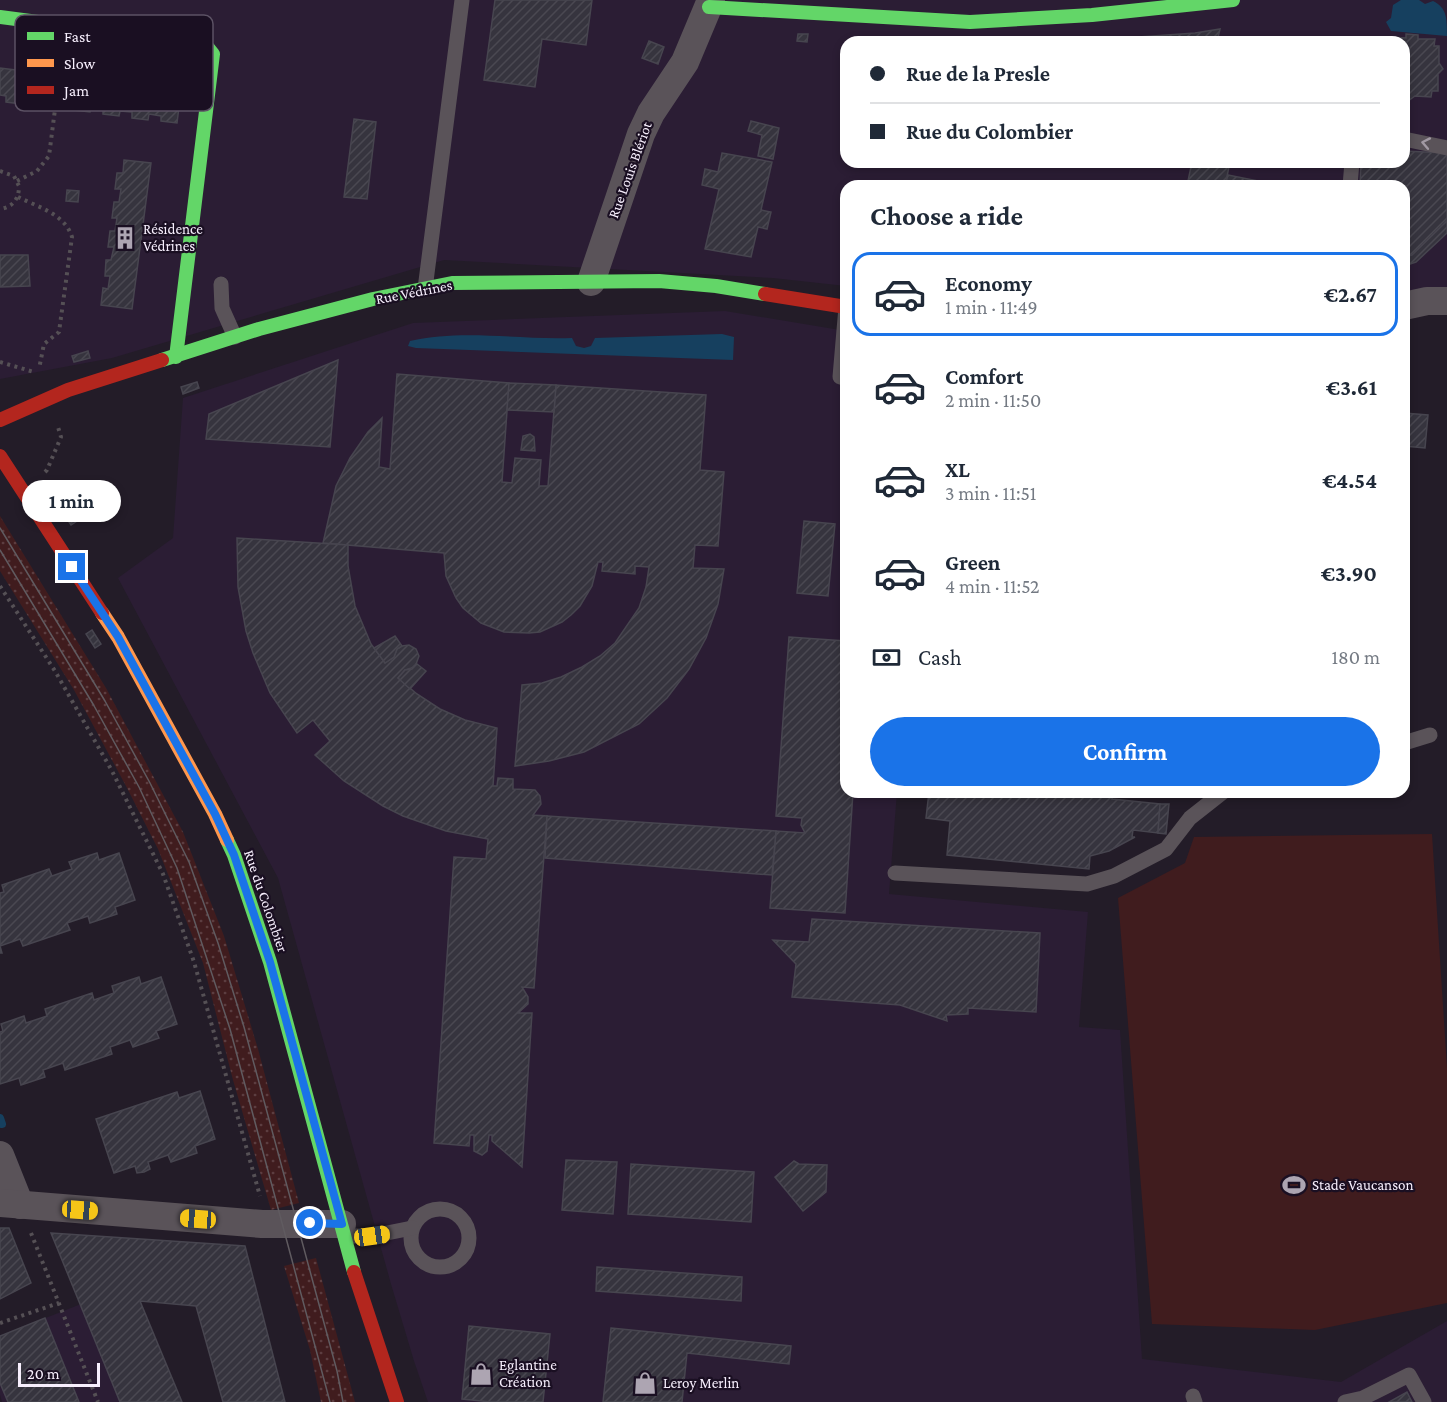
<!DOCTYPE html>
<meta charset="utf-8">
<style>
:root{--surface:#fff;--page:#f6f6f7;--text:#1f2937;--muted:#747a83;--line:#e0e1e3;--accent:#1a73e8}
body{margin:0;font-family:"Crimson Pro",serif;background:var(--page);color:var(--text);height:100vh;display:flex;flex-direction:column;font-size:22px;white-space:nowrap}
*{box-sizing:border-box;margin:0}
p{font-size:20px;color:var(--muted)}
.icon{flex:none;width:33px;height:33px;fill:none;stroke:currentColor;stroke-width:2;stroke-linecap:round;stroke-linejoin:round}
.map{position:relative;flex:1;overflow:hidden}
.sheet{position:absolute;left:840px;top:180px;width:570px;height:618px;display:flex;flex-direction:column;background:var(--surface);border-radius:18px;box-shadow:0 3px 9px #0003}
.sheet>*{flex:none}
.banner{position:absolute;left:840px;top:36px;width:570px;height:132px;border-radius:18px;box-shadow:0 3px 9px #0003;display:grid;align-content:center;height:132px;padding:0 30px;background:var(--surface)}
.scale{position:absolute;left:18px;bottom:15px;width:82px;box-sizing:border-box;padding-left:6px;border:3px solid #f7effd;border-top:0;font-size:16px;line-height:21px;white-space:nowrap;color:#f7effd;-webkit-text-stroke:4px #1a0f22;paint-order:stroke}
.end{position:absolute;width:27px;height:27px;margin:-14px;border:8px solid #1a73e8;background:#fff;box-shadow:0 0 0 3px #fff}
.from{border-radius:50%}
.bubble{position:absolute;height:42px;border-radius:21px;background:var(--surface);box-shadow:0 3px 9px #0003;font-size:20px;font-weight:700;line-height:42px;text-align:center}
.car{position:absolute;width:18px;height:36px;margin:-18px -9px;border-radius:8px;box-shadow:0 0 4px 2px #0007;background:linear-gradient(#f5c518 24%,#345 0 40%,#f5c518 0 76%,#345 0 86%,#f5c518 0)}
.banner b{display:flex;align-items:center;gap:21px;height:57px;font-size:22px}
.banner b+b{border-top:2px solid var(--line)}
.banner i{width:15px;height:15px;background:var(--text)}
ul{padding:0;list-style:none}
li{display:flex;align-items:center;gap:18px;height:84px;margin:0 12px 9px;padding:0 18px;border:3px solid transparent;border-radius:18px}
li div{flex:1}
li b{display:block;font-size:22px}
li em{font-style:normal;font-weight:700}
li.current{border-color:var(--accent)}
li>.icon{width:54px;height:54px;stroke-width:1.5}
h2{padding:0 30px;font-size:27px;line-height:72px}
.pay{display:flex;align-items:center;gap:15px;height:66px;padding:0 30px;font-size:22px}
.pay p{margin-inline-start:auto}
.action{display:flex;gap:12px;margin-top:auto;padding:12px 30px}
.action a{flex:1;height:69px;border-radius:36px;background:var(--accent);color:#fff;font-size:24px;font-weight:700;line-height:69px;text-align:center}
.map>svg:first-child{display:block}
.built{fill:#2b1d34;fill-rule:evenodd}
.grass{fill:url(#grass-dots)}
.pitch{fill:#401c1e}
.water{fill:#16405f}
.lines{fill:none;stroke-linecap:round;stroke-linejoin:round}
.stream{stroke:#16405f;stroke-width:8}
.building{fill:url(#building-hatch);stroke:#47454f;stroke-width:1.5}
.path{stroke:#555055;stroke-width:4;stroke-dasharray:3 4.5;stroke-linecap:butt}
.lane{stroke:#5a5359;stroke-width:15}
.street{stroke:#5a5359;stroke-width:28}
.fast{stroke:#63d668;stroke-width:14}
.slow{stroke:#ff974d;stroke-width:14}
.jam{stroke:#b3261e;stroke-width:14}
.tram{stroke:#605b60;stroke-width:1.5}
.oneway{stroke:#a199a3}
.route{stroke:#1a73e8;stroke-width:8}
.labels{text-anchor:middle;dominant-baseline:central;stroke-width:4.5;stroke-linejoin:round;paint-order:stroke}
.street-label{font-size:15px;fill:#f7effd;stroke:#1a0f22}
.poi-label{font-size:15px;fill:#f7effd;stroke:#1a0f22;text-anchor:start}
.key{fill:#1a0f22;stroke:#5c5264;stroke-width:1.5}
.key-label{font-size:16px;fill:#f7effd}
</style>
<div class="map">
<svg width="1447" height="1402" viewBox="0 0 1447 1402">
<defs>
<pattern id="grass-dots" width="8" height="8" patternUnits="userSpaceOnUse" patternTransform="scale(1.5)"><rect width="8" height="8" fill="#401c1e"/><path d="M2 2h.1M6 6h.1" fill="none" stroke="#5c3d40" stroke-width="1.8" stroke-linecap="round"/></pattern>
<pattern id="building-hatch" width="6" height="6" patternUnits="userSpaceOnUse" patternTransform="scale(1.5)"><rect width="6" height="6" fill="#36343e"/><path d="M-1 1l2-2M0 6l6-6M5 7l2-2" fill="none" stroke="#4a4851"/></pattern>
</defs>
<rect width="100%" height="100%" fill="#231c28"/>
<g class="built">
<path d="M 0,0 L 1447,0 L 1447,290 L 1404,294 L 1404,186 L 846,186 L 846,286 L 773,278 L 444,260 L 112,358 L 0,379 ZM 846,42 L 1404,42 L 1404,162 L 846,162 Z"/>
<polygon points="725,311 846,331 846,792 897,792 889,894 1088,912 1079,1027 1120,1030 1142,1359 1341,1382 1447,1321 1447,1402 428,1402 414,1361 391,1284 278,878 118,578 173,538 183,398 413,323"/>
<polygon points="81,1304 120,1402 2,1402 0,1395 0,1336"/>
</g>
<g class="grass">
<polygon points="0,516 106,688 183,832 224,936 258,1049 299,1203 271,1210 233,1080 203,963 158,849 126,786 74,690 0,571"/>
<polygon points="316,1258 355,1402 321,1402 310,1350 284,1266"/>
</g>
<polygon class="pitch" points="1432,834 1447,1068 1447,1303 1315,1330 1152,1324 1118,898 1185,863 1194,837"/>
<g class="water">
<path d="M 1401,0 L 1419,0 L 1425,4 L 1433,1 C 1447,8 1447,18 1447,36 L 1391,31 L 1386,22 L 1391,18 L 1393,5 Z"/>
<path d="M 722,334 L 734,337 L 733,360 L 416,348 L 408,346 L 410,341 C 463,329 518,340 572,338 L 576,346 L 584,348 L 591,346 L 595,338 Z"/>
</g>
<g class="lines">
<polyline class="stream" points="0,1118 2,1124"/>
</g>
<g class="building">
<polygon points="495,0 592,0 586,45 542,39 535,87 484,80"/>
<polygon points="1220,29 1217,42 1067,42 1195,33"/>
<polygon points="798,34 808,34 807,42 797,41"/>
<polygon points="1406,34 1418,35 1418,39 1435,39 1434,46 1439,46 1439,63 1443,69 1438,74 1438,91 1432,91 1431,97 1415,96 1408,101 1404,101 1404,42 1388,42 1389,37 1406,38"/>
<polygon points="1337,40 1379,42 1337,42"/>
<polygon points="649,41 664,47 658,64 642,58"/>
<polygon points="0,68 39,73 36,100 22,98 21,104 6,102 6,96 0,95"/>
<polygon points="64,76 181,91 177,123 161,121 161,116 149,114 148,120 132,118 132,112 120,111 119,116 103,114 103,109 91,107 90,112 74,110 75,105 61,103"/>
<polygon points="354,119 376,122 367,199 344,197"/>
<polygon points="751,121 779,128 773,159 758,156 762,135 748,131"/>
<polygon points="1404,151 1447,153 1447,221 1412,255 1404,257 1404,186 1360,186 1361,162 1404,162"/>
<polygon points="722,153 772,162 761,210 771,212 767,229 758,227 751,257 705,249 719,189 702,185 705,169 718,172"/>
<polygon points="124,160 151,163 132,309 101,305 103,288 108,289 110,276 105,276 106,260 111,260 114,247 108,247 110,231 115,231 117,218 112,218 114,202 119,202 121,189 115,189 117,173 123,173"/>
<polygon points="1192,162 1230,162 1225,186 1212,186 1188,181"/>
<polygon points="1228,175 1283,186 1225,186"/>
<polygon points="67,190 79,191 78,202 66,201"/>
<polygon points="1447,221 1447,233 1416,262 1404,266 1404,257 1412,255"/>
<polygon points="0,255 28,255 30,286 0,287"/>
<polygon points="88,351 90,358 74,362 72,356"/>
<polygon points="338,360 330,447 206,439 209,414"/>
<polygon points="397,374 509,383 502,482 512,483 515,458 541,460 539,486 548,486 556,385 706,395 700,470 724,472 718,546 695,545 693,568 724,569 718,604 706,638 689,669 667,698 639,724 584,752 549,761 515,766 522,685 542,683 561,677 582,667 600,656 615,643 639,608 646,587 649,567 635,566 635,574 602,571 603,562 598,562 592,586 580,606 571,615 562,622 540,632 529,633 504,632 481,623 463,608 456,598 446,576 444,553 323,543 336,486 350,458 368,432 382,418 379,467 390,469"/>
<polygon points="197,382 199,388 183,394 181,387"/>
<polygon points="509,383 556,385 554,412 507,410"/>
<polygon points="1404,413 1428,415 1425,448 1404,446"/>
<polygon points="530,434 534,437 535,451 521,450 523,436"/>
<polygon points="58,493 77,521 71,525 52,497"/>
<polygon points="804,521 835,524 828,596 797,593"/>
<polygon points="237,538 348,545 348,566 355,606 371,644 385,663 394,657 397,649 402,646 409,645 416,649 419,656 415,667 405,670 398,678 417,694 440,709 465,720 497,728 493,786 497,786 498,778 513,779 513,789 535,790 540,796 541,804 533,815 547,816 534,988 522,987 528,997 528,1004 518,1013 532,1013 522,1167 492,1141 492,1135 489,1135 487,1151 482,1155 474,1151 474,1135 470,1135 469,1146 434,1143 454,857 486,859 488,839 446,831 403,816 383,806 344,781 315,755 330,741 313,720 297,733 270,693 253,653 246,631 238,587"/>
<polygon points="92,630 101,644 95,648 86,634"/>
<polygon points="395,636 402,646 397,649 394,657 385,663 374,648"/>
<polygon points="789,637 846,641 846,792 853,792 845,913 770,908 776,831 805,833 801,825 802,818 776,816"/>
<polygon points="417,664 426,671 410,689 398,678 405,670 412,669"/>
<polygon points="929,792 1113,792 1112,799 1160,804 1158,833 1133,830 1132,837 1135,837 1109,851 1090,856 1089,869 947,855 950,821 926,818"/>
<polygon points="1160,804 1169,804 1166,834 1158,833"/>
<polygon points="547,816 776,831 772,875 545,858"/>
<polygon points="97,853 99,860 119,853 135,900 115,907 117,914 90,923 88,916 67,923 70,930 23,946 20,939 0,946 2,953 0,953 0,893 4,892 2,885 49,869 52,876 72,869 69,862"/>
<polygon points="812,919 1040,933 1036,1012 968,1008 968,1014 946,1015 947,1021 900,1005 792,997 796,964 773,940 809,942"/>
<polygon points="139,977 141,984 161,977 177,1024 156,1031 159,1038 133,1047 130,1040 110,1047 112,1054 65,1070 63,1063 43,1070 45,1077 21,1085 19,1078 0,1084 0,1032 3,1031 1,1024 24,1016 26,1023 47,1016 45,1009 92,993 94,1000 114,993 112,986"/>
<polygon points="200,1091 215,1139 195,1146 197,1153 171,1162 168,1155 148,1162 150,1169 144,1172 137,1173 135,1166 114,1173 96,1119 177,1092 179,1098"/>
<polygon points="566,1160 617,1162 613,1214 562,1210"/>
<polygon points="794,1161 799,1164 827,1165 826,1192 803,1211 775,1177"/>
<polygon points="631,1164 754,1172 751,1222 628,1214"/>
<polygon points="0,1228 9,1228 31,1283 0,1299"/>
<polygon points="51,1233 245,1246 285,1402 223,1402 196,1306 140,1301 182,1402 120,1402"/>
<polygon points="597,1267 742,1277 741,1301 596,1291"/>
<polygon points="45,1318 79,1402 8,1402 0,1383 0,1336"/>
<polygon points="469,1326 550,1334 543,1402 491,1402 462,1399"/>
<polygon points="611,1328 791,1346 789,1364 687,1353 682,1402 603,1402"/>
<polygon points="1407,1392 1412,1402 1389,1402"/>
</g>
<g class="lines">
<g class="path">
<path d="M 0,171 L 14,176 L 19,186 C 19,199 13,207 0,209"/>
<polyline points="17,181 37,171 49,156 62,55"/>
<path d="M 18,197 C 38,207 65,214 72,237 L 59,332 L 44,344 L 39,369"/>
<polyline points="0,362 34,372"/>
<polyline points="45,472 47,470 61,437 58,427"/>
<polyline points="0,586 55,671 112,771 163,874 194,962 260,1196"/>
<polyline points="31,1233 98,1402"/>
<polyline points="0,1323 59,1303"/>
</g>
<g class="lane">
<polyline points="1404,139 1447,148"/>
<polyline points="1350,186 1352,162"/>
<polyline points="221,284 222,308 235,337"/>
<polyline points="425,289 462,0"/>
<polyline points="840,377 846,307"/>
<polyline points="1404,743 1430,735"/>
<polyline points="895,873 1087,884 1114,876 1166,849 1190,818 1223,792"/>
<circle cx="440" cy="1238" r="29"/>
<polyline points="345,1236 372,1236 412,1228"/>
<polyline points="1193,1396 1195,1402"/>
<polyline points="1345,1402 1363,1398 1409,1375 1424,1402"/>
</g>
<g class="street">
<polyline points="591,282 641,134 651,113 685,62 711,0"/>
<polyline points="1404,306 1427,301 1447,301"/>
<polyline points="0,1155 20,1205"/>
<polyline points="0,1203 262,1224 342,1224"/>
</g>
<g class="fast">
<polyline points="709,7 970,22 1092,15 1233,0"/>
<polyline points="0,17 205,44 213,54 176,357"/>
<polyline points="162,360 259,329 373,299 452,283 659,281 716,286 765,294"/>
<polyline points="227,840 234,855 270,962 354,1272"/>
</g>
<polyline class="slow" points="102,613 118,637 215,814 227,840"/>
<g class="jam">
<polyline points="765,294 846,307"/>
<polyline points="0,420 68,390 162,360"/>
<polyline points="0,456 102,613"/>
<polyline points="354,1272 397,1402"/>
</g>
<g class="tram">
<polyline points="0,528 105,701 150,783 189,862 218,943 244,1027 337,1371 343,1402"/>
<polyline points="0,550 93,704 139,787 177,868 230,1029 330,1402"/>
</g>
</g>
<defs><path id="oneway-chevron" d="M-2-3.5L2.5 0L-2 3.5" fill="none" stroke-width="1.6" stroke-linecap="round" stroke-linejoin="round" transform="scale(1.5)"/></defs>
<use class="oneway" href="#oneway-chevron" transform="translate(1426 143) rotate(-169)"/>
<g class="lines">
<polyline class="route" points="72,567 118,637 215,814 234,855 270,962 342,1224 310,1223"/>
</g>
<defs>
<g id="building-bare" transform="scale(1.8)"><path d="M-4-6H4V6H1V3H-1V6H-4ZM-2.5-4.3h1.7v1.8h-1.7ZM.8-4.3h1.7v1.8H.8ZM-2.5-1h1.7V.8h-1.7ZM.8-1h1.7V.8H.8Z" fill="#ada5b2" stroke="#1a0f22" stroke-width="2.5" paint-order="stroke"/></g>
<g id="stadium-bare" transform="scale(1.8)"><path d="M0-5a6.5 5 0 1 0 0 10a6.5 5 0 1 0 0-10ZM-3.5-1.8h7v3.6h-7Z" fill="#ada5b2" stroke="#1a0f22" stroke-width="2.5" paint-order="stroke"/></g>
<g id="shop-bare" transform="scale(1.8)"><path d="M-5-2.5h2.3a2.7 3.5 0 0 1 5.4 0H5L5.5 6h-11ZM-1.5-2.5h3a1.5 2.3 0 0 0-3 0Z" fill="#ada5b2" stroke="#1a0f22" stroke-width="2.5" paint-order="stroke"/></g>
</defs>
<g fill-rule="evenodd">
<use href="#building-bare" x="125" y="238"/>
<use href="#stadium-bare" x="1294" y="1185"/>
<use href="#shop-bare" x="481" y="1374"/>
<use href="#shop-bare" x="645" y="1383"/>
</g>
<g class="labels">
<g class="street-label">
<text transform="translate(630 170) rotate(-70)">Rue Louis Blériot</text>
<text transform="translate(414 292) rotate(-11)">Rue Védrines</text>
<text transform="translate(266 901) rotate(71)">Rue du Colombier</text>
</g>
<g class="poi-label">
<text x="143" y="229">Résidence<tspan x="143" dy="17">Védrines</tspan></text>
<text x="1312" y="1185">Stade Vaucanson</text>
<text x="499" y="1365">Eglantine<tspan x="499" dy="17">Création</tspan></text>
<text x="663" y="1383">Leroy Merlin</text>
</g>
</g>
<rect x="15" y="15" width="198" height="96" rx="9" class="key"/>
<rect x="27" y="32" width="27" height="8" fill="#63d668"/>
<rect x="27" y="59" width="27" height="8" fill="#ff974d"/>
<rect x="27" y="86" width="27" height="8" fill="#b3261e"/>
<g class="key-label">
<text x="64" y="42">Fast</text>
<text x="64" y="69">Slow</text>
<text x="64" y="96">Jam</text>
</g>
</svg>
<div class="scale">20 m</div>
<i class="end from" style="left:310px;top:1223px"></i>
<i class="end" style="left:72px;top:567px"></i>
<div class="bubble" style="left:22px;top:480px;width:99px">1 min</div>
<i class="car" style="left:80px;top:1210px;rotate:94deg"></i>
<i class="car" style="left:198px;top:1219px;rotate:274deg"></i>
<i class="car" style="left:372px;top:1236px;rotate:82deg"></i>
<div class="banner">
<b><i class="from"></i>Rue de la Presle</b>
<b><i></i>Rue du Colombier</b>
</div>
<section class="sheet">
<h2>Choose a ride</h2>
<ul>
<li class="current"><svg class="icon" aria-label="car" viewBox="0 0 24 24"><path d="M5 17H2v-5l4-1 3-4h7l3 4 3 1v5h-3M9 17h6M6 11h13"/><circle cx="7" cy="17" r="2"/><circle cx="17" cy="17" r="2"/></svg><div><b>Economy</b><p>1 min · 11:49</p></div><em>€2.67</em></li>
<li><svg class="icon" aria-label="car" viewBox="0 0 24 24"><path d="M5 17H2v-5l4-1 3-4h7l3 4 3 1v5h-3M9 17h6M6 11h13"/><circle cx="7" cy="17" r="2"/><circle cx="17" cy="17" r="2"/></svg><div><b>Comfort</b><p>2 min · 11:50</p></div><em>€3.61</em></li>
<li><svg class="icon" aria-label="car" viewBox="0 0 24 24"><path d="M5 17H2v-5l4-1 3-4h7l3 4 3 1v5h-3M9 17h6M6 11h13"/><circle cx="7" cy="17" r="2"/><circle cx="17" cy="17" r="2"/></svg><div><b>XL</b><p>3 min · 11:51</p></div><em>€4.54</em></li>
<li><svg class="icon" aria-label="car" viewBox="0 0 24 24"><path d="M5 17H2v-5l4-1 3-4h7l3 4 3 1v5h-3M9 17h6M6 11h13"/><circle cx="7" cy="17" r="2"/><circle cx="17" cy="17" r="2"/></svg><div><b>Green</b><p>4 min · 11:52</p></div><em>€3.90</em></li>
</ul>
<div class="pay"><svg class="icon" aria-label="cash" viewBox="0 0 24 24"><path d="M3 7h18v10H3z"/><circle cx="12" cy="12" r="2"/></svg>Cash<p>180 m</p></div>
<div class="action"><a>Confirm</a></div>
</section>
</div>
